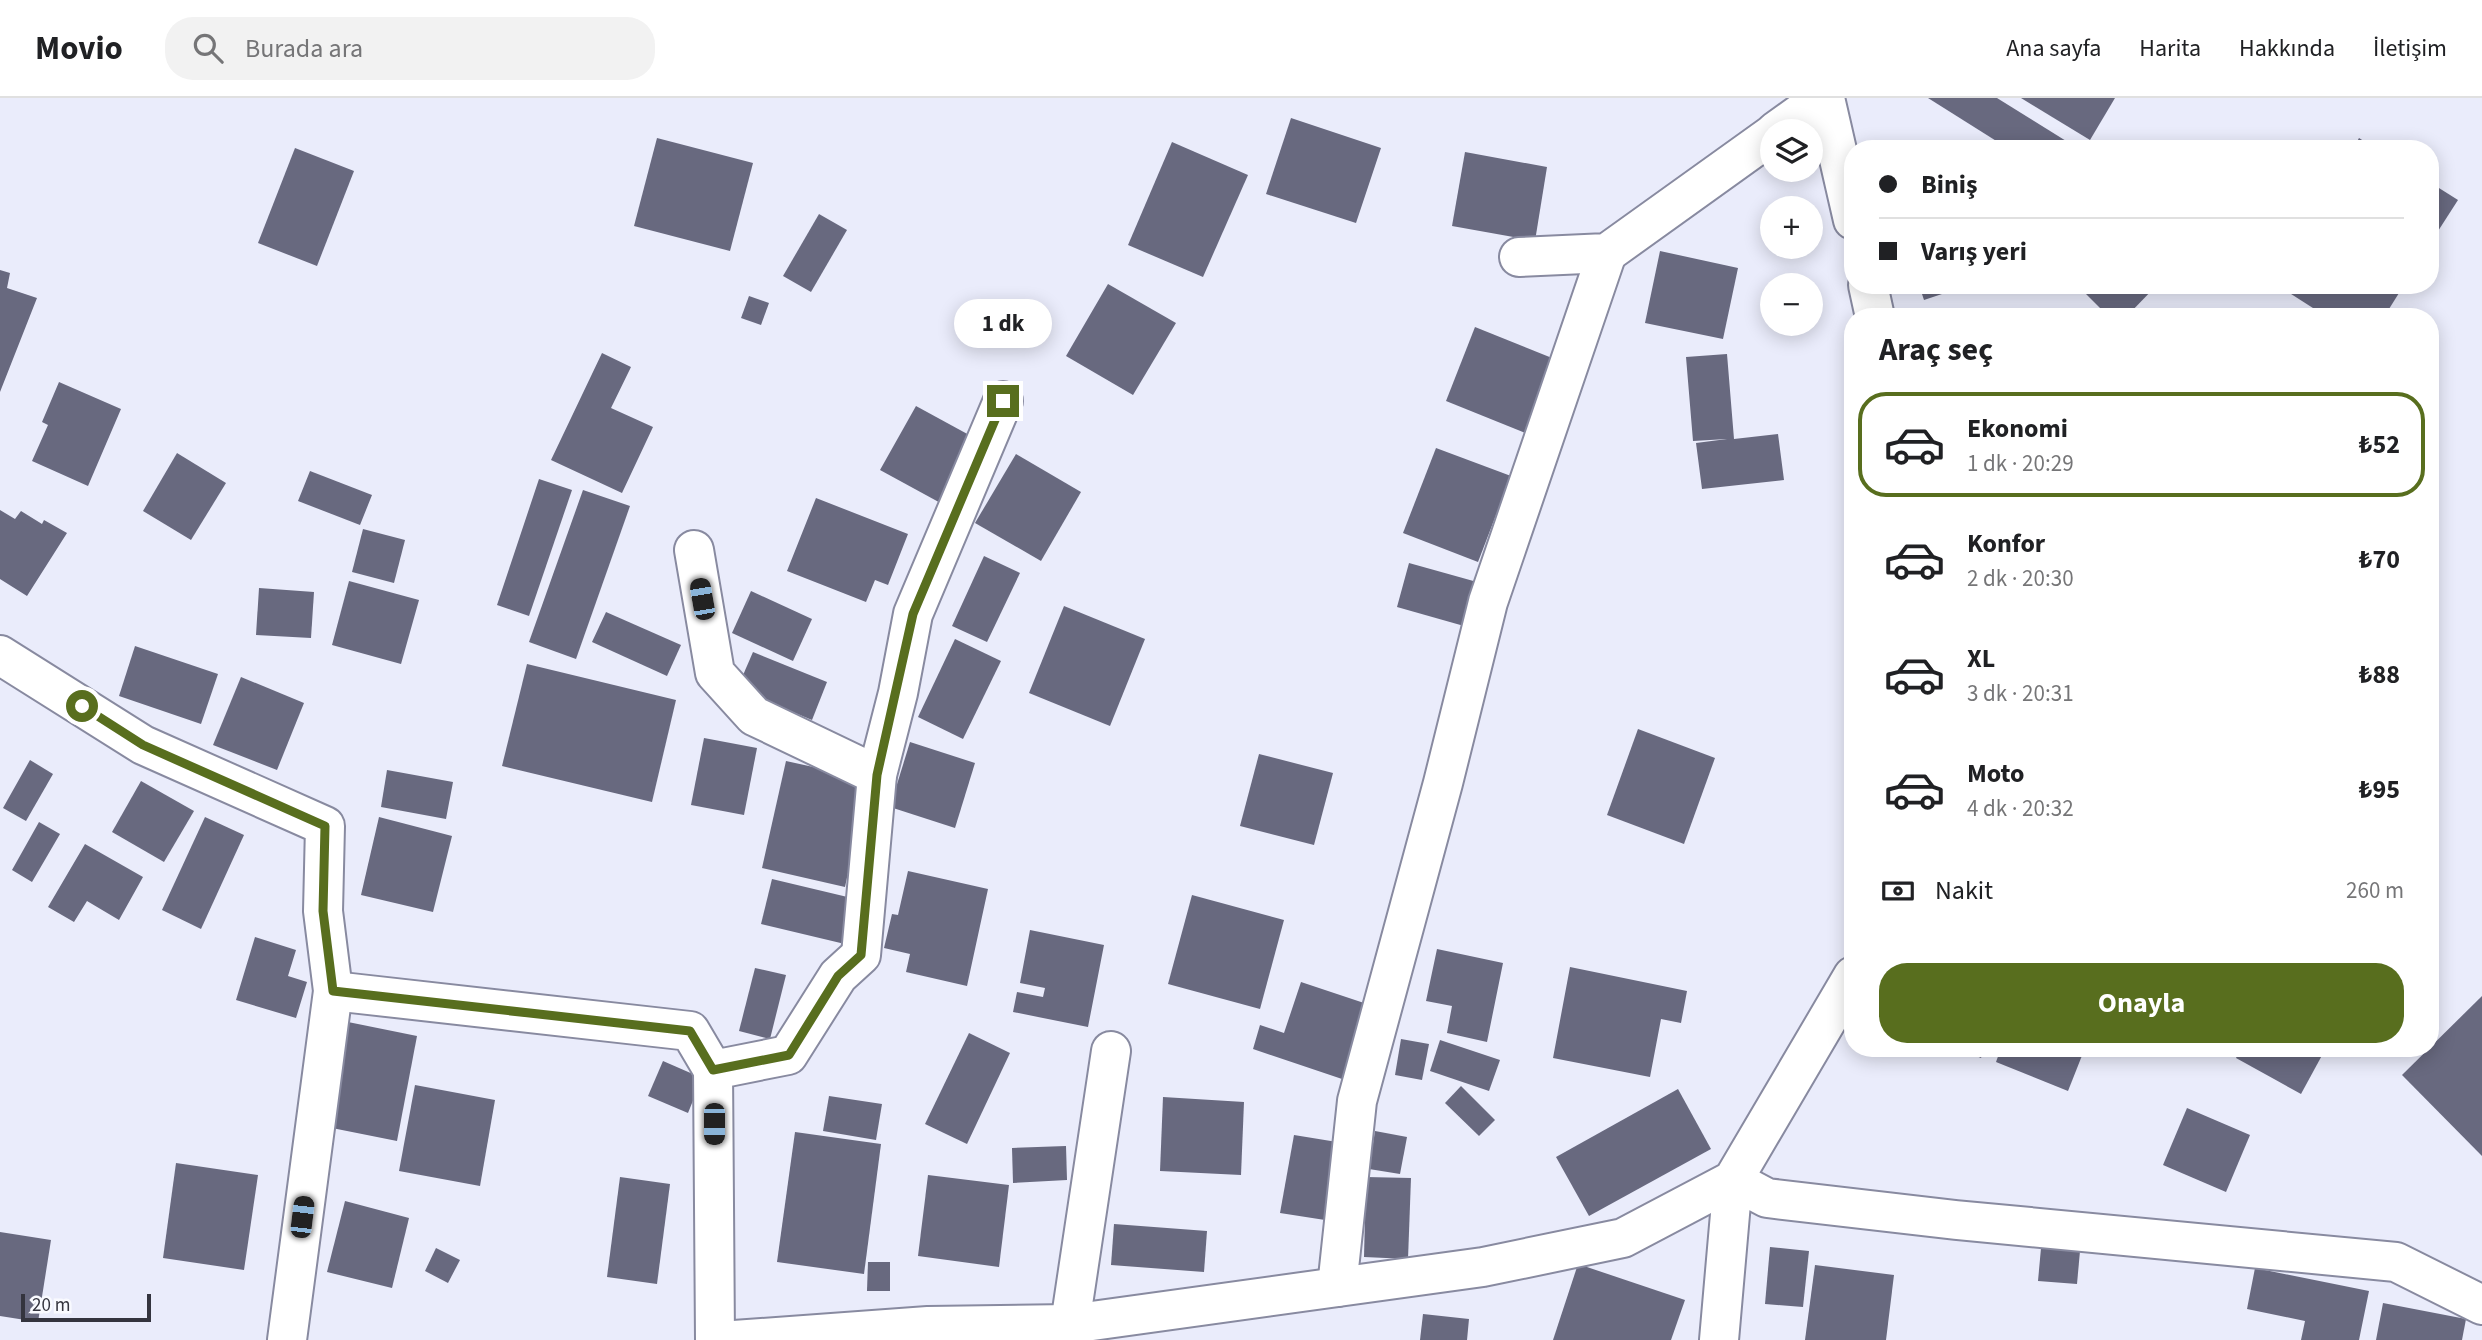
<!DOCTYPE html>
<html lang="tr">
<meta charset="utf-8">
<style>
:root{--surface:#fff;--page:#f2f2f2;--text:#202124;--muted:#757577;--line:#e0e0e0;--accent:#586e1e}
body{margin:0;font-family:"Source Sans 3",sans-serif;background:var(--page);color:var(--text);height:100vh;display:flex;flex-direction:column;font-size:26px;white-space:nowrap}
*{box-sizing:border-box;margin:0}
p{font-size:23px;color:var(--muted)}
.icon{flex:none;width:38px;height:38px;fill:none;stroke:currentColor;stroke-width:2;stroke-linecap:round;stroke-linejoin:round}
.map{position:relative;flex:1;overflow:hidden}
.drawer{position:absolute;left:1844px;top:210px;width:595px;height:749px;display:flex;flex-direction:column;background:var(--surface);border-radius:28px;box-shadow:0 4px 18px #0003}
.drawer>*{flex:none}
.banner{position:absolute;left:1844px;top:42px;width:595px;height:154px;border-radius:28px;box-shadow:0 4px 18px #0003;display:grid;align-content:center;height:154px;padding:0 35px;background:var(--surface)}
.fabs{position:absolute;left:1760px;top:21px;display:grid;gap:14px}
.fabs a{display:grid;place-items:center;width:63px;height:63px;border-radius:50%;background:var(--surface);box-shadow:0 4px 18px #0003;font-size:35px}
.scale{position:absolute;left:21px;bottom:18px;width:130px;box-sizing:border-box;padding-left:7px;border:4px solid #34343e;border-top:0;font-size:19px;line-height:24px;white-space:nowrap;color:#34343e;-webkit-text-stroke:5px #f9faff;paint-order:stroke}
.end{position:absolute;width:32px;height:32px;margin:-16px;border:9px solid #586e1e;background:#fff;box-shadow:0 0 0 4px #fff}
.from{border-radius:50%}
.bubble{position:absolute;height:49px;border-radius:24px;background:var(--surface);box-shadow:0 4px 18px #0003;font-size:23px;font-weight:700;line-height:49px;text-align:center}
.car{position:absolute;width:21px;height:42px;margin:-21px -10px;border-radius:9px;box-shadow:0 0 5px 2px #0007;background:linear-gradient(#222 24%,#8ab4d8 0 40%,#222 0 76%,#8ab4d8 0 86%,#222 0)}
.banner b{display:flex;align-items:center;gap:24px;height:66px;font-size:26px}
.banner b+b{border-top:2px solid var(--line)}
.banner i{width:18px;height:18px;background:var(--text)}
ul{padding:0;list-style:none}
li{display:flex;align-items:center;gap:21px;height:105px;margin:0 14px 10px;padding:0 21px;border:4px solid transparent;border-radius:28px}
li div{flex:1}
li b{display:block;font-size:26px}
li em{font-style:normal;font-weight:700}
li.active{border-color:var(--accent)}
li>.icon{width:63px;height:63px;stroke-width:1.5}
h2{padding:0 35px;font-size:32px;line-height:84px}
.pay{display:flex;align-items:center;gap:18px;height:77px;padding:0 35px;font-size:26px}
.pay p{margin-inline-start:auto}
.cta{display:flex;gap:14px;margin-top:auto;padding:14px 35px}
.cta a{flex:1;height:80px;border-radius:28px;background:var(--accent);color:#fff;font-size:28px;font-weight:700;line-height:80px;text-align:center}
header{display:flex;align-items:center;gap:42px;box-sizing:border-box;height:98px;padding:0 35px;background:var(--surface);border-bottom:2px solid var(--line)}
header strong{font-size:33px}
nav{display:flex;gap:38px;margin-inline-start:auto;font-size:24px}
.search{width:490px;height:63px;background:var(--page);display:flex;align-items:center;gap:18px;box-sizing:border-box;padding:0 24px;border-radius:28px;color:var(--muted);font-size:26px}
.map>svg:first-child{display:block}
.building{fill:#68697f}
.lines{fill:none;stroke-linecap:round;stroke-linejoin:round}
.street-casing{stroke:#888aa0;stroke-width:42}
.secondary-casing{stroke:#888aa0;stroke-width:42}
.street{stroke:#fff;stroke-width:38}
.secondary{stroke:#fff;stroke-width:38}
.route{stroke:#586e1e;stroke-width:9}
</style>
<header>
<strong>Movio</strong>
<div class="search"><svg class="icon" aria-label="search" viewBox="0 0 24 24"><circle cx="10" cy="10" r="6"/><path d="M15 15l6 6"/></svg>Burada ara</div>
<nav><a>Ana sayfa</a><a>Harita</a><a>Hakkında</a><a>İletişim</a></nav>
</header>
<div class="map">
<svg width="2482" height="1242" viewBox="0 0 2482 1242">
<rect width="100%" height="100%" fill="#eaecfb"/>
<g class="building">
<polygon points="1928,0 1997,0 2079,51 2009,51"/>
<polygon points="2021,0 2115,0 2090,42"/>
<polygon points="1291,20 1381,50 1356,125 1266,96"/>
<polygon points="657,40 753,65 730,153 634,128"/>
<polygon points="2359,40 2376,51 2353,51"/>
<polygon points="1172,44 1248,77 1203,179 1128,147"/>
<polygon points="295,50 354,73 317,168 258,145"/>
<polygon points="1465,54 1547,69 1535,143 1452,128"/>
<polygon points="2431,85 2458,102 2431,144"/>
<polygon points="819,116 847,132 811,194 783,178"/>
<polygon points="1660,153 1738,170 1723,241 1645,225"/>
<polygon points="0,172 10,175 7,190 37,200 0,294"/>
<polygon points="1108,186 1176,225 1133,297 1066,258"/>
<polygon points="1919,187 1966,187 1966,188 1924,202"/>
<polygon points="2077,187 2157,187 2126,219 2109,219"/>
<polygon points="2277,187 2404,187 2384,219 2327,219"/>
<polygon points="749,198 769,205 761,227 741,220"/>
<polygon points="1475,229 1557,262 1528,336 1446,303"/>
<polygon points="602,255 631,269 611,310 653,329 622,395 551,362"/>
<polygon points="1727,256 1734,341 1778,336 1784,382 1702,391 1696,345 1727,341 1693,343 1686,259"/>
<polygon points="59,284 121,311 88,388 32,363 48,327 42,324"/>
<polygon points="916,308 982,344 946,408 880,372"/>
<polygon points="1436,350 1511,378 1478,464 1403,435"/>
<polygon points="177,355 226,385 191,442 143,413"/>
<polygon points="1016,356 1081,394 1041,463 975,425"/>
<polygon points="310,373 372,397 360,427 298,403"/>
<polygon points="539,381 572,392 529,518 497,507"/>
<polygon points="583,392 630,408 576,561 529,544"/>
<polygon points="816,400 908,436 888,487 875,482 866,504 787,473"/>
<polygon points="0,412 15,421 21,413 42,426 44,422 67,435 27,498 0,481"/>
<polygon points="363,431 405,442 394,485 352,474"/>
<polygon points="984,458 1020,475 987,544 952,528"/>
<polygon points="1409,465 1477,484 1464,528 1397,509"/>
<polygon points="349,483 419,502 401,566 332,547"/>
<polygon points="259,490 314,494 311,540 256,537"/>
<polygon points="751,493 812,521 793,563 732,535"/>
<polygon points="1064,508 1145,541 1110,628 1029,595"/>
<polygon points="606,514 681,547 667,578 592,544"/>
<polygon points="955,541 1001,563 963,641 918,619"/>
<polygon points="135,548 218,576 201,626 119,598"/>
<polygon points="753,554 827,584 812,622 737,591"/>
<polygon points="527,566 676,602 652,704 502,668"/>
<polygon points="241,579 304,605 277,672 213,647"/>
<polygon points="1638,631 1715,660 1684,746 1607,717"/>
<polygon points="704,640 757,650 744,717 691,707"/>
<polygon points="910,644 975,665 955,730 890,709"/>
<polygon points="1259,656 1333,675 1314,747 1240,728"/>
<polygon points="30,662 53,676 26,723 3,710"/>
<polygon points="786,663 868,681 845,789 762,770"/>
<polygon points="387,672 453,684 446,721 381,709"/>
<polygon points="141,683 194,713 164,764 112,734"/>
<polygon points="205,719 244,737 201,831 162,812"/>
<polygon points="379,719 452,738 433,814 361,797"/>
<polygon points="39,724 60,736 32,784 12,772"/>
<polygon points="85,746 143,779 119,822 87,803 74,824 48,809"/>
<polygon points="908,773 988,791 967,888 906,874 910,856 884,850 892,816 898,817"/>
<polygon points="772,781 860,802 849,847 761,826"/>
<polygon points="1192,797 1284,822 1260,911 1168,886"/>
<polygon points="1030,832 1104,847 1088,929 1013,914 1017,894 1043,899 1045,890 1020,885"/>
<polygon points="255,839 296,852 288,878 307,884 296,920 236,902"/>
<polygon points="1437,851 1503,865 1487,944 1447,935 1452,908 1426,903"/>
<polygon points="1570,869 1687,893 1681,925 1661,921 1650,979 1553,960"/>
<polygon points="755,870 786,877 770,941 739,933"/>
<polygon points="1301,884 1370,907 1345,982 1253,951 1260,927 1284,935"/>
<polygon points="2482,898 2482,1058 2402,977"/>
<polygon points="348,924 417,938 397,1043 327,1029"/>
<polygon points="969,935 1010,955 967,1046 925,1026"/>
<polygon points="1401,941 1429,946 1422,982 1395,977"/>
<polygon points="1440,942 1500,962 1489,993 1430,973"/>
<polygon points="1957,950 1985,950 1981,960"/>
<polygon points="2001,950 2085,950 2068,993 1996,964"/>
<polygon points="2241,950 2326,950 2301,996 2236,960"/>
<polygon points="663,963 702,980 688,1015 648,998"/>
<polygon points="415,987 495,1002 480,1088 399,1073"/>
<polygon points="1461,988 1495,1022 1479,1038 1445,1005"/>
<polygon points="1678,991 1711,1051 1589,1118 1556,1059"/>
<polygon points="829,998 882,1006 876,1042 823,1033"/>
<polygon points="1163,999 1244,1004 1241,1077 1160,1073"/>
<polygon points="2187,1010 2250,1037 2226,1094 2163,1067"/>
<polygon points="1375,1033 1407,1039 1400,1076 1369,1071"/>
<polygon points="795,1034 881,1046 864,1176 777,1164"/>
<polygon points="1294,1037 1337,1044 1325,1122 1280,1115"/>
<polygon points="1066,1048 1067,1082 1013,1085 1012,1050"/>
<polygon points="176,1065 258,1077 244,1172 163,1160"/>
<polygon points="928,1077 1009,1087 999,1169 918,1158"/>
<polygon points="620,1079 670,1086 657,1186 607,1179"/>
<polygon points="1366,1079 1411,1080 1408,1161 1364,1159"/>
<polygon points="345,1103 409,1120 392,1190 327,1174"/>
<polygon points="1114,1126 1207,1133 1204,1174 1111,1167"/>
<polygon points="0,1134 51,1142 38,1224 0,1218"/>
<polygon points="1770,1149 1809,1153 1803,1209 1765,1206"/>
<polygon points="436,1150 460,1162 448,1185 425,1173"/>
<polygon points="2041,1150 2080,1153 2077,1186 2038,1183"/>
<polygon points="868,1164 890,1164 890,1193 867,1193"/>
<polygon points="1578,1166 1685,1202 1671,1242 1553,1242"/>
<polygon points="1815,1167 1894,1177 1886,1242 1805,1242"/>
<polygon points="2255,1170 2369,1193 2359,1242 2301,1242 2305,1223 2247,1211"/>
<polygon points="2383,1205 2466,1221 2462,1242 2376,1242"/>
<polygon points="1423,1216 1469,1221 1467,1242 1420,1242"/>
</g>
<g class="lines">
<g class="street-casing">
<g id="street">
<polyline points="1776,33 1822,0"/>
<polyline points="1519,159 1607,155 1773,36"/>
<polyline points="694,452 715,575 754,618 877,677"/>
<polyline points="0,557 143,647 325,728 323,813 333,893 287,1242"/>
<polyline points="333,893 690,933 713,972"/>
<polyline points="1337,1189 1357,1003 1443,685 1488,504 1607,155"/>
<polyline points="1070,1226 1111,953"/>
<polyline points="715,1242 713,972 788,957 838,878 861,857 877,677 898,595 913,516 1003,303"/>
<polyline points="1719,1242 1733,1082 1767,1100 1956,1122 2396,1164 2482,1207"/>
</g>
</g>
<g class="secondary-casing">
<g id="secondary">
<polyline points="1825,0 1853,122"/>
<polyline points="1868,187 1875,219"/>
<polyline points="734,1242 928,1228 1070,1226 1483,1169 1623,1140 1733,1082 1853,878"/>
</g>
</g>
<use href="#street" class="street"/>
<use href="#secondary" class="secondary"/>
</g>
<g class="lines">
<polyline class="route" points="82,608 143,647 325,728 323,813 333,893 690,933 713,972 789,957 838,878 861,857 877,677 913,516 1003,303"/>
</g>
</svg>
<div class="fabs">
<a><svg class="icon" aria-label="layers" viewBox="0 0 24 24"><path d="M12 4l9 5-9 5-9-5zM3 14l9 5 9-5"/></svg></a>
<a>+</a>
<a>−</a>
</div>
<div class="scale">20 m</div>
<i class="end from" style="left:82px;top:608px"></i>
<i class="end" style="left:1003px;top:303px"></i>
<div class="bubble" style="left:954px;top:201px;width:98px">1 dk</div>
<i class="car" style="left:702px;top:501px;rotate:350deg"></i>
<i class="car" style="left:714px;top:1026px;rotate:180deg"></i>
<i class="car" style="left:302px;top:1119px;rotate:7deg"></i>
<div class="banner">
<b><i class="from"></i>Biniş</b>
<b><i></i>Varış yeri</b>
</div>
<section class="drawer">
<h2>Araç seç</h2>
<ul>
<li class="active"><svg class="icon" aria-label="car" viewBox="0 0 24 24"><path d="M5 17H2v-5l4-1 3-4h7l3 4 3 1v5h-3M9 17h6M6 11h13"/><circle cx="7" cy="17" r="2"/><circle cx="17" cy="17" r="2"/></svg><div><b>Ekonomi</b><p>1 dk · 20:29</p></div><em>₺52</em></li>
<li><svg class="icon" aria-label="car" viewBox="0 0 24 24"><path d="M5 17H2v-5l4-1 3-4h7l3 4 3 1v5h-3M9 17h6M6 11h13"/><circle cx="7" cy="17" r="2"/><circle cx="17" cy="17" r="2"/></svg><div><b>Konfor</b><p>2 dk · 20:30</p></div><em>₺70</em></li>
<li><svg class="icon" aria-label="car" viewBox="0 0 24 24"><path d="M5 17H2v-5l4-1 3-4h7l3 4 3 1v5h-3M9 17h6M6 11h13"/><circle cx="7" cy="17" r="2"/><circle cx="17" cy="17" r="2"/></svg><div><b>XL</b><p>3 dk · 20:31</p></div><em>₺88</em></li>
<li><svg class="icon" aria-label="car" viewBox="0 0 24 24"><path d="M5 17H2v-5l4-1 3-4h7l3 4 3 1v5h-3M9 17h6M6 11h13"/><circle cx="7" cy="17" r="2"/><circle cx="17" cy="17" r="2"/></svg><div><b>Moto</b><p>4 dk · 20:32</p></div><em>₺95</em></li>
</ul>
<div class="pay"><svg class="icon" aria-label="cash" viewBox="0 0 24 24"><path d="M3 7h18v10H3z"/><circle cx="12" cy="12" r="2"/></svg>Nakit<p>260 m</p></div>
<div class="cta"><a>Onayla</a></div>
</section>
</div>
